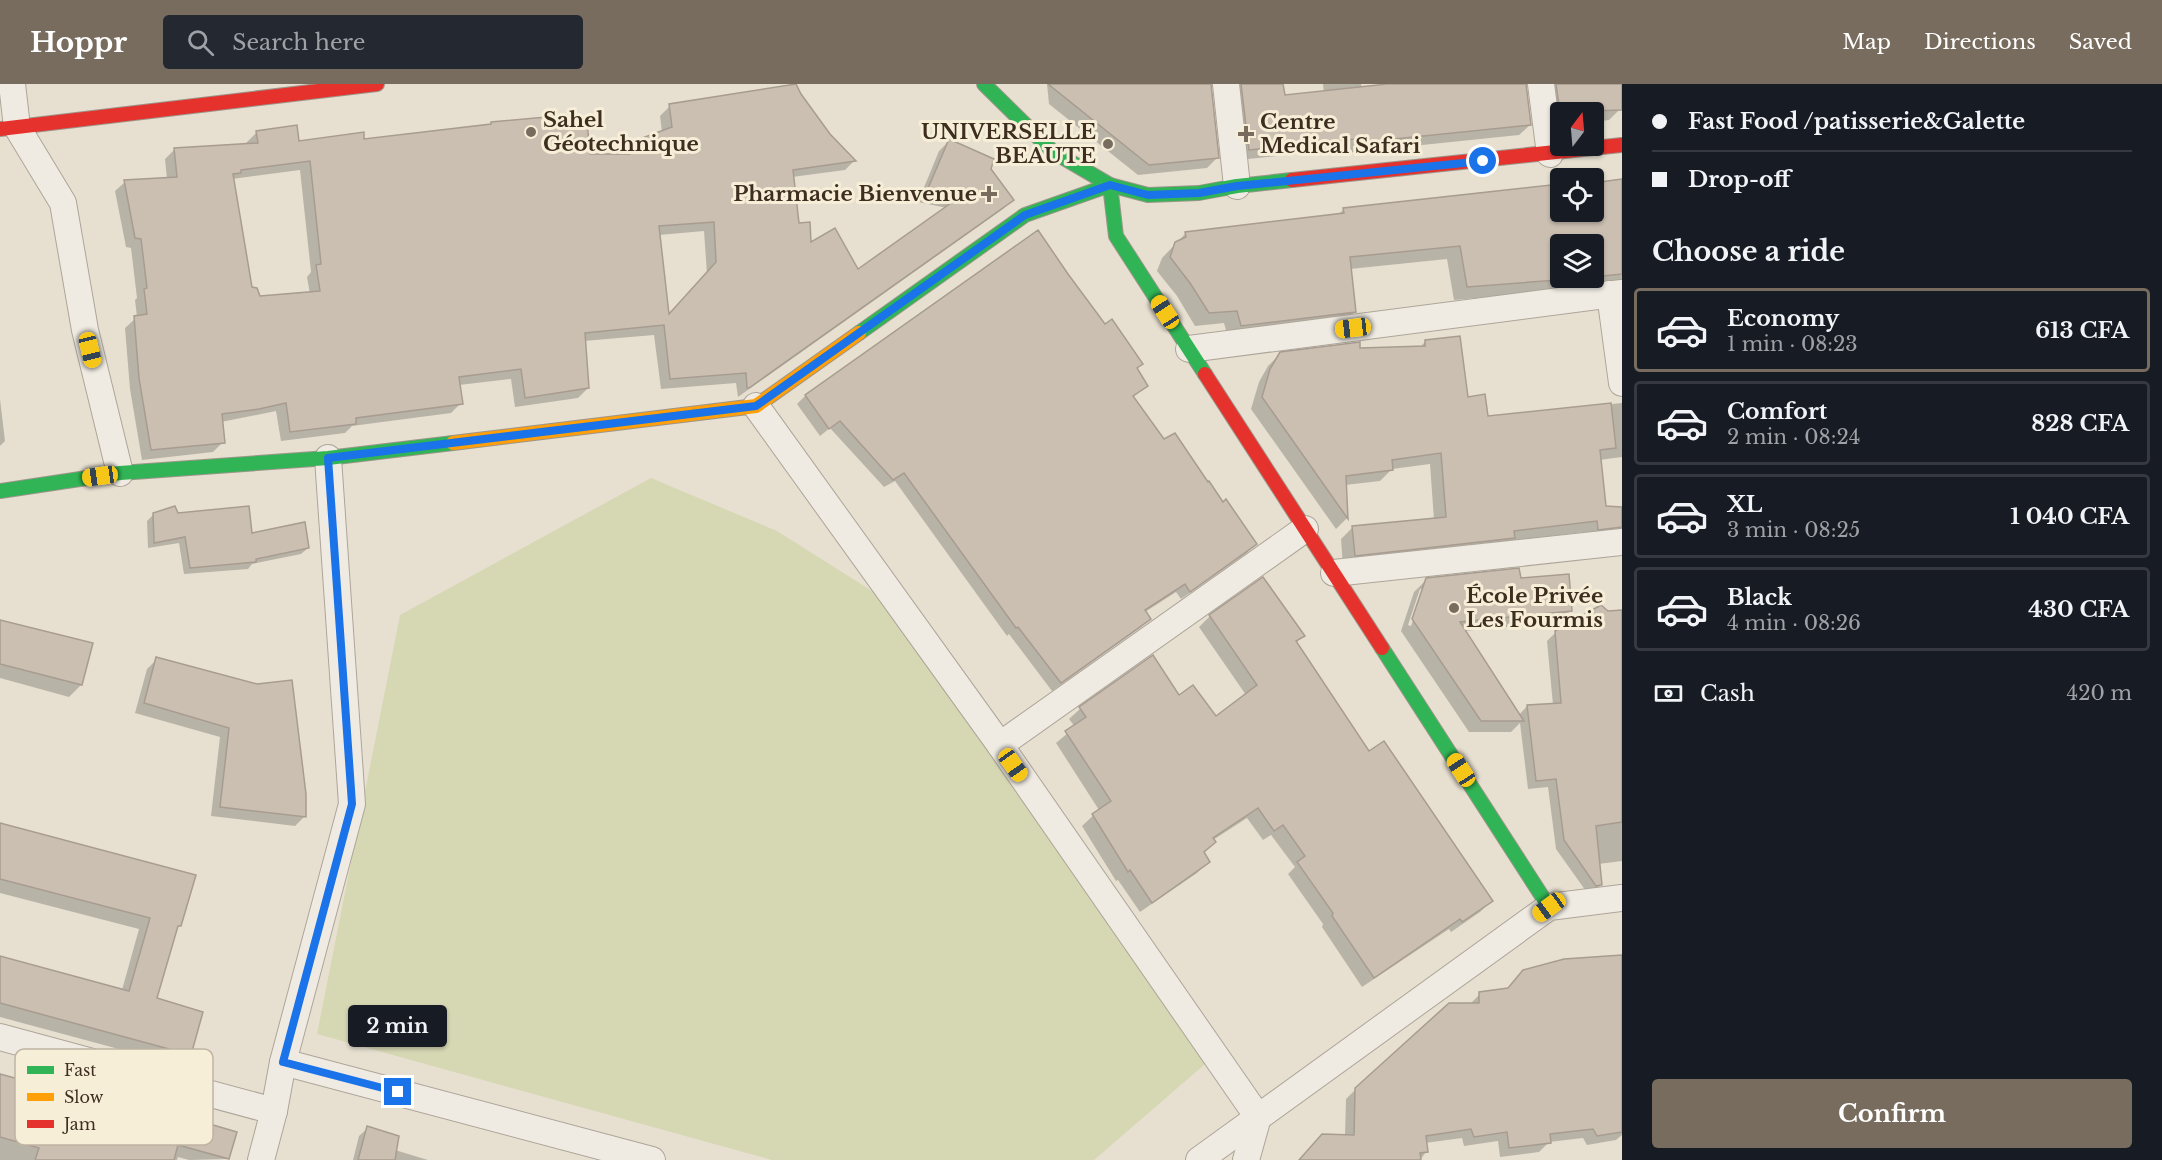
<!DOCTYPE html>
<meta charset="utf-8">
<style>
:root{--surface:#171b24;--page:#242831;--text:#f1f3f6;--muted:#9ea1a6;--line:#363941;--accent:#786c5e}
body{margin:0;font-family:"Libre Baskerville",serif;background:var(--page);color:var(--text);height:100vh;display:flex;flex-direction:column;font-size:22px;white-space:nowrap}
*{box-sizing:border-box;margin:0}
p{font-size:20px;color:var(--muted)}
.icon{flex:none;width:33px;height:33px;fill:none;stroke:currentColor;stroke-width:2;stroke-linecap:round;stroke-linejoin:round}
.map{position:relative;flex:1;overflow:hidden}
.drawer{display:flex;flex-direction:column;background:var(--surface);width:540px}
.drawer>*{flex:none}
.banner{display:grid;align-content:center;height:132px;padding:0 30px;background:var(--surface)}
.needle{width:39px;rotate:16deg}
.fabs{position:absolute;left:1550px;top:18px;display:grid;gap:12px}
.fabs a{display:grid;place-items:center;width:54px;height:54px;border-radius:6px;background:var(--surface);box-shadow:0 2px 4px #0004;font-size:30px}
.end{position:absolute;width:27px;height:27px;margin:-14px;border:8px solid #1a73e8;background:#fff;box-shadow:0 0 0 3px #fff}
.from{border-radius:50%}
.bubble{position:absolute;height:42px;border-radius:6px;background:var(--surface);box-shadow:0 2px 4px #0004;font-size:20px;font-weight:700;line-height:42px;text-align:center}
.car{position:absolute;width:18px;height:36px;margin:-18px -9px;border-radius:8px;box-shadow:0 0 4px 2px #0007;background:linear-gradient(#f5c518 24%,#345 0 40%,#f5c518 0 76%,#345 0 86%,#f5c518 0)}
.banner b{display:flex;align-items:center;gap:21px;height:57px;font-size:22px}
.banner b+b{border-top:2px solid var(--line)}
.banner i{width:15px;height:15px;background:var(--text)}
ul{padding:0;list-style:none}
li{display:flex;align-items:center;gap:18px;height:84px;margin:0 12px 9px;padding:0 18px;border:3px solid var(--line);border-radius:6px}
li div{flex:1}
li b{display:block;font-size:22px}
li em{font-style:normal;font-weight:700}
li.active{border-color:var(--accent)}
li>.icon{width:54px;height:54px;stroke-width:1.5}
h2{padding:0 30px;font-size:27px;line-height:72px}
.pay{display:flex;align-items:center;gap:15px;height:66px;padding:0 30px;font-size:22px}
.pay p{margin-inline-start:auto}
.button{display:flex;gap:12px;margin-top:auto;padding:12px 30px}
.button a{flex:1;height:69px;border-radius:6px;background:var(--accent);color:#fff;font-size:24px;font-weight:700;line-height:69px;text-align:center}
header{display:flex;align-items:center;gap:36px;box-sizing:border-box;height:84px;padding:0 30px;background:var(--accent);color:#fff}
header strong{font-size:28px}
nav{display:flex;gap:33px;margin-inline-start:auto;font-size:21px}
.search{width:420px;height:54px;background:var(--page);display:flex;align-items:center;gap:15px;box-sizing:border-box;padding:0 21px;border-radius:6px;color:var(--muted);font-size:22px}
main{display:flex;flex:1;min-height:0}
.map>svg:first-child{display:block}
.green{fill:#d6d7b3}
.shadow{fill:#0003;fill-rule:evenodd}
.building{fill:#cbbfb2;stroke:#a89c90;stroke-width:1.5;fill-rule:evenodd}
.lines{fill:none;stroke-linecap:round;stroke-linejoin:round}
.street-casing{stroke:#ada599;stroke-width:28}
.fast-casing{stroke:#9c958a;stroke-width:16}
.slow-casing{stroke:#9c958a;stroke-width:16}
.jam-casing{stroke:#9c958a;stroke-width:16}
.street{stroke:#efebe3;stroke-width:26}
.fast{stroke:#30b455;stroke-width:14}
.slow{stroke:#ff9f0a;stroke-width:14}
.jam{stroke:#e5322d;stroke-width:14}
.route{stroke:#1a73e8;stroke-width:8}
.poi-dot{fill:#786c5e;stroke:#f7eed8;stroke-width:2}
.labels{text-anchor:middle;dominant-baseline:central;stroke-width:6;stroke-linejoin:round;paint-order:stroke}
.poi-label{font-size:21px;font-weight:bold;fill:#3d2e20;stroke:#f7eed8;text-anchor:start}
.key{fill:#f7eed8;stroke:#bfb4a1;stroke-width:1.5}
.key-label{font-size:16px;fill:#3d2e20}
</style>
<header>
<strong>Hoppr</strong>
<div class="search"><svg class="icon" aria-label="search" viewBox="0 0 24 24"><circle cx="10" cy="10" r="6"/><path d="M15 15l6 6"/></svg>Search here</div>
<nav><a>Map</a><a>Directions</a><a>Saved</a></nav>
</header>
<main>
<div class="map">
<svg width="1622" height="1076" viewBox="0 0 1622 1076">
<rect width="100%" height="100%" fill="#e7e0d1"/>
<polygon class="green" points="651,394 777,447 883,514 1080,791 1205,980 1094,1076 772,1076 317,950 400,531"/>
<g class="shadow">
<polygon points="1047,0 1210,0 1217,74 1207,84 1138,91 1049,20"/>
<polygon points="1225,0 1281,0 1283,12 1324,9 1323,0 1361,0 1362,4 1400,0 1525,0 1530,41 1519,51 1345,69 1345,65 1239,76"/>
<polygon points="1540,0 1617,0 1620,25 1609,36 1593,38 1593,28 1560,28 1560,43 1550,45"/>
<path d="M 670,22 L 829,51 L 854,77 L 845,86 L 792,93 L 797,141 L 810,160 L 857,187 L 947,124 L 918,118 L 939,67 L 949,57 L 990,85 L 1012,115 L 1003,125 L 738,313 L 736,299 L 661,305 L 654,251 L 584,257 L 588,304 L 578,314 L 515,323 L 511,295 L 459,301 L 461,319 L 451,329 L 352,342 L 345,349 L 281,357 L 276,327 L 221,338 L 223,358 L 213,368 L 142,376 L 130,305 L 125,244 L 137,233 L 135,216 L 137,214 L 131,164 L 126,163 L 115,107 L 125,98 L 167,95 L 165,75 L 175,65 L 247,61 L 246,59 L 256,49 L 295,42 L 298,58 L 363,57 L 567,41 L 589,72 L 624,72 L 635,59 L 662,48 L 660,32 ZM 300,86 L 311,188 L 307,193 L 310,210 L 259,214 L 251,205 L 232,95 ZM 704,147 L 707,190 L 668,233 L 659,151 Z"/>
<path d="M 1622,97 L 1622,201 L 1454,216 L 1447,175 L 1350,185 L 1355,228 L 1341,241 L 1228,254 L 1224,239 L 1195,242 L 1177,212 L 1157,187 L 1162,174 L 1186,149 L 1337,132 L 1344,125 L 1560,101 L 1560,128 L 1593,128 L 1593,100 ZM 1560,160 L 1593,160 L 1593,194 L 1560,194 Z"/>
<polygon points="1038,148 1146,302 1132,314 1164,357 1207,400 1255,460 1247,469 1181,515 1176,508 1145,528 1149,535 1140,544 1052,607 1009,550 1007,552 895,397 884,403 830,344 820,352 797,320 805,312"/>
<polygon points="1425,258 1466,315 1486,333 1622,319 1622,373 1599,376 1604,424 1622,424 1622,448 1587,457 1585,448 1510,457 1502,466 1343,483 1341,455 1353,443 1434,436 1430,380 1392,385 1380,397 1345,401 1347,434 1336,445 1251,325 1259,298 1268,282 1280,270 1419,264"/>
<polygon points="0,315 5,357 0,362"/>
<polygon points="154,430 177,431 251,451 308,464 301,470 252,480 248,485 184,490 179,459 148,464 147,437"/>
<path d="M 1520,495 L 1570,527 L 1559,538 L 1464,547 L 1519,631 L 1527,622 L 1553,621 L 1547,557 L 1556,548 L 1608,529 L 1622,527 L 1622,777 L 1598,780 L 1601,801 L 1592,809 L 1588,810 L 1556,765 L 1548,703 L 1528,705 L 1520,639 L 1511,648 L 1469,648 L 1401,547 L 1414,508 L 1426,496 ZM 1420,505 L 1424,505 L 1411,542 L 1408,541 Z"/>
<polygon points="1210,532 1303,551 1296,559 1368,670 1491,817 1480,828 1451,848 1449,845 1362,903 1322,843 1323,840 1288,790 1295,783 1271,751 1263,756 1247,734 1213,756 1203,769 1208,778 1197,789 1140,828 1118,796 1116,797 1082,742 1099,726 1056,659 1075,643 1069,635 1080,625 1152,573 1178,613 1215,634 1246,611 1199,543"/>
<polygon points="0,538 81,601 69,613 0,594"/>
<polygon points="157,575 257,601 305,732 295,742 211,732 220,653 135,629 147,585"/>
<polygon points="0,740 179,842 176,845 155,915 189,970 178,981 0,933 0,873 122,906 139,845 0,809"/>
<polygon points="1622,872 1622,1051 1616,1056 1587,1061 1583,1054 1549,1058 1539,1068 1500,1073 1498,1057 1464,1062 1462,1054 1425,1059 1426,1068 1420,1076 1300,1076 1345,1052 1346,1015 1356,1005 1469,921 1480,910 1507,905 1524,887"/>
<polygon points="0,991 45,1004 54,995 235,1049 227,1075 189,1076 178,1073 177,1076 0,1076"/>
<polygon points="368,1044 395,1066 428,1076 353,1076 359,1052"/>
</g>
<g class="building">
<path d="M 796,0 L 801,10 L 830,50 L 856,77 L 793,86 L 799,139 L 810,138 L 811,158 L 835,144 L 858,185 L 958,114 L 926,109 L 949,55 L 994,75 L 991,85 L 1014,116 L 749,304 L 747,304 L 746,289 L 670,295 L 664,241 L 585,249 L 589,304 L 525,314 L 521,285 L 459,293 L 463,320 L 356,334 L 356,340 L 290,348 L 286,319 L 259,325 L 222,330 L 225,359 L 151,366 L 139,294 L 134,232 L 147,230 L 144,205 L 147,204 L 141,155 L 135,154 L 124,96 L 177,93 L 174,64 L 258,59 L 256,47 L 297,41 L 299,57 L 364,48 L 364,55 L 491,40 L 491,38 L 568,31 L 569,40 L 587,37 L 590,70 L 630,70 L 634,57 L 672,43 L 669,20 ZM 310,77 L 321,180 L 316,181 L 320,207 L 260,212 L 257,204 L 252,203 L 233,90 L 241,89 L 241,86 ZM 714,138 L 716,178 L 669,230 L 659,142 Z"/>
<polygon points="1048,0 1211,0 1219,74 1149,81"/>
<polygon points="1241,0 1283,0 1285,11 1387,0 1526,0 1531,41 1355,59 1355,55 1249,66"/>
<polygon points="1556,0 1622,0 1622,26 1560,28"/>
<polygon points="1622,95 1622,190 1593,193 1593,160 1560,160 1560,194 1584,194 1467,203 1460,162 1350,173 1356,228 1241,242 1237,227 1209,229 1190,199 1170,173 1175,158 1186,153 1185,148 1344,129 1343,124 1560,100 1560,128 1593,128 1593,99"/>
<polygon points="1038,146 1068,190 1105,240 1112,235 1143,280 1137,284 1148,302 1133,312 1164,355 1175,349 1208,398 1209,397 1223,418 1226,415 1257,460 1190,508 1185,500 1145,526 1151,535 1061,599 1018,543 1016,544 904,389 893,396 840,337 829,345 805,311"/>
<polygon points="1460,252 1468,313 1485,310 1488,332 1611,319 1616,364 1600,366 1606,422 1622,423 1622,443 1598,446 1597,437 1514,447 1515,454 1355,472 1352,442 1446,433 1441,369 1392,376 1393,386 1346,392 1348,435 1262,313 1270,285 1280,268 1360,258 1360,264 1425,262 1425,256"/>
<polygon points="175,422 178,429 249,422 252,449 305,438 309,464 256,475 256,478 190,484 185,453 154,459 153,429"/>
<polygon points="1519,484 1521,494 1569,490 1572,527 1460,538 1524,637 1481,637 1412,535 1426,494"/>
<polygon points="1263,493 1305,552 1296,557 1369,667 1384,657 1493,817 1462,838 1460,835 1374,894 1332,832 1333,829 1297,778 1305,772 1283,741 1274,747 1258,724 1213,754 1216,758 1204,768 1210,778 1152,819 1130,786 1128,788 1092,730 1111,717 1065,647 1086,633 1079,623 1153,571 1179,611 1193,601 1216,632 1257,601 1209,531"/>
<polygon points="1601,521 1608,527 1622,526 1622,738 1596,742 1602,801 1596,802 1564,756 1556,695 1536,697 1527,621 1561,619 1555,547"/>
<polygon points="0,536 93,559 82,601 0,580"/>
<polygon points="156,573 257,600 292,596 306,710 306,733 220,723 229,644 144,619"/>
<polygon points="0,739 196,791 181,842 178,842 157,914 203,928 191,971 0,919 0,872 129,907 150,834 0,795"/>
<polygon points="1622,871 1622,1048 1597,1052 1593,1045 1550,1050 1551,1059 1509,1064 1507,1048 1474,1053 1471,1045 1426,1052 1428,1068 1420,1069 1421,1076 1299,1076 1322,1050 1354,1051 1355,1004 1449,919 1479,919 1479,908 1508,904 1523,886 1564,875"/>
<polygon points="0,990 51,1004 54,994 237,1048 229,1075 178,1061 174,1076 35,1076 39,1064 0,1053"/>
<polygon points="367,1042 399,1052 395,1076 358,1076"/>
</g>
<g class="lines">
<g class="street-casing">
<g id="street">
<polyline points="12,0 17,43 63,119 85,246 120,389"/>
<polyline points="1226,0 1237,102"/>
<polyline points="1541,0 1550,70"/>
<polyline points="1610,210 1622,299"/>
<polyline points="1189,265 1622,209"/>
<polyline points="756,322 1000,661 1258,1033 1246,1076"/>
<polyline points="1334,489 1622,458"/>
<polyline points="1000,661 1305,445"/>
<polyline points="0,953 274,1027"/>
<polyline points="283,978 652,1076"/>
<polyline points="261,1076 274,1027 283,978 352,720 328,374"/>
<polyline points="1199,1076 1549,823 1622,814"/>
</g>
</g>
<g class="fast-casing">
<g id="fast">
<polyline points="984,0 1052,67 1110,101 1148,111 1199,109 1237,102 1292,96"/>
<polyline points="859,249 1025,131 1110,101 1116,152 1205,290"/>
<polyline points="0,407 120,389 328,374 453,359"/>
<polyline points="1382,564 1549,823"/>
</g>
</g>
<g class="slow-casing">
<polyline id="slow" points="453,359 756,322 859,249"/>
</g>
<g class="jam-casing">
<g id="jam">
<polyline points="0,45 377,0"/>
<polyline points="1292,96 1622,61"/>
<polyline points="1205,290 1382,564"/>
</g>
</g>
<use href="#street" class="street"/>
<use href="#fast" class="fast"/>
<use href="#slow" class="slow"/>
<use href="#jam" class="jam"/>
</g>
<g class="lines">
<polyline class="route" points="398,1008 283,978 352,720 328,374 756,322 1025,131 1110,101 1148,111 1199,109 1237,102 1483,77"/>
</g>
<g class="poi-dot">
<circle cx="531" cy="48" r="6"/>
<path d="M1243 41h6v6h6v6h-6v6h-6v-6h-6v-6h6z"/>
<circle cx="1108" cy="60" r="6"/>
<path d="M986 101h6v6h6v6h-6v6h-6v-6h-6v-6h6z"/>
<circle cx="1454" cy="524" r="6"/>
</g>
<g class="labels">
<g class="poi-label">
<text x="543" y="36">Sahel<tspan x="543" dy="24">Géotechnique</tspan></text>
<text x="1260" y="38">Centre<tspan x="1260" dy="24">Medical Safari</tspan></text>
<text x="1096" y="48" text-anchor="end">UNIVERSELLE<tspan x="1096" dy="24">BEAUTE</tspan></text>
<text x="977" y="110" text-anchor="end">Pharmacie Bienvenue</text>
<text x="1466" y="512">École Privée<tspan x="1466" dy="24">Les Fourmis</tspan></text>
</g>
</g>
<rect x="15" y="965" width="198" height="96" rx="9" class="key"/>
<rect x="27" y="982" width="27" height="8" fill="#30b455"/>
<rect x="27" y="1009" width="27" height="8" fill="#ff9f0a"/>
<rect x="27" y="1036" width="27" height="8" fill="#e5322d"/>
<g class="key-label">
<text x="64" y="992">Fast</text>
<text x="64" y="1019">Slow</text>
<text x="64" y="1046">Jam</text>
</g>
</svg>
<div class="fabs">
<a><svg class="needle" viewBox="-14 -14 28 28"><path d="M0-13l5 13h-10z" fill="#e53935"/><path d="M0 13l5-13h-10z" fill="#9ea1a6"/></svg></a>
<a><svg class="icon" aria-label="locate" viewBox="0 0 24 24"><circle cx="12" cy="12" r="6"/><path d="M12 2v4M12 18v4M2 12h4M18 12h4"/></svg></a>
<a><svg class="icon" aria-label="layers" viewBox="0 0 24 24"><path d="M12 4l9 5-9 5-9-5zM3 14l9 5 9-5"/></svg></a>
</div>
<i class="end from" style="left:1483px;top:77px"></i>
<i class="end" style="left:398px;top:1008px"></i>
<div class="bubble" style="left:348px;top:921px;width:99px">2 min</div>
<i class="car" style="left:1165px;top:228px;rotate:327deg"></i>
<i class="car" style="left:1353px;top:244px;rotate:263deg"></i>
<i class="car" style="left:90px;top:266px;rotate:166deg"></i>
<i class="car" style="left:100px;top:392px;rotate:262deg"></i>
<i class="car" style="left:1013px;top:681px;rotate:145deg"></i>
<i class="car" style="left:1461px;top:686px;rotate:327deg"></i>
<i class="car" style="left:1549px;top:823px;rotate:234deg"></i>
</div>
<section class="drawer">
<div class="banner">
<b><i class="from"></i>Fast Food /patisserie&amp;Galette</b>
<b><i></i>Drop-off</b>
</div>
<h2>Choose a ride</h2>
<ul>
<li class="active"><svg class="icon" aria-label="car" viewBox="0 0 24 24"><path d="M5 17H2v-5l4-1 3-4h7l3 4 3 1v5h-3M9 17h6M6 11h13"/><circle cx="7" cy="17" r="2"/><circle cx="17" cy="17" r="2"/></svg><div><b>Economy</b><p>1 min · 08:23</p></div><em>613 CFA</em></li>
<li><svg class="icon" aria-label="car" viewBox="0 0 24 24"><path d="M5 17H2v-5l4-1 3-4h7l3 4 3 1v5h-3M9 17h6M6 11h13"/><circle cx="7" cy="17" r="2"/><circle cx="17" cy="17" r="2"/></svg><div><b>Comfort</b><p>2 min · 08:24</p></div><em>828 CFA</em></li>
<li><svg class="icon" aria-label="car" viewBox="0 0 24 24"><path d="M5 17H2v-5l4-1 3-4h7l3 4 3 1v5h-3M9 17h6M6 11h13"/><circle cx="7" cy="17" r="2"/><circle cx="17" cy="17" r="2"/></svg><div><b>XL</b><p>3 min · 08:25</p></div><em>1 040 CFA</em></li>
<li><svg class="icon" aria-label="car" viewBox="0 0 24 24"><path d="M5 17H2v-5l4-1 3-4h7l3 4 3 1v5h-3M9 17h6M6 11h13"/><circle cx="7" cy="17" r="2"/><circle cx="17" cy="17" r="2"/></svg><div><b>Black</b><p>4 min · 08:26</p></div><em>430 CFA</em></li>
</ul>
<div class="pay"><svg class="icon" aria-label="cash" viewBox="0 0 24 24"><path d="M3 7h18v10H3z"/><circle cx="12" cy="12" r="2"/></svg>Cash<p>420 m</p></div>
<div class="button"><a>Confirm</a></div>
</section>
</main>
